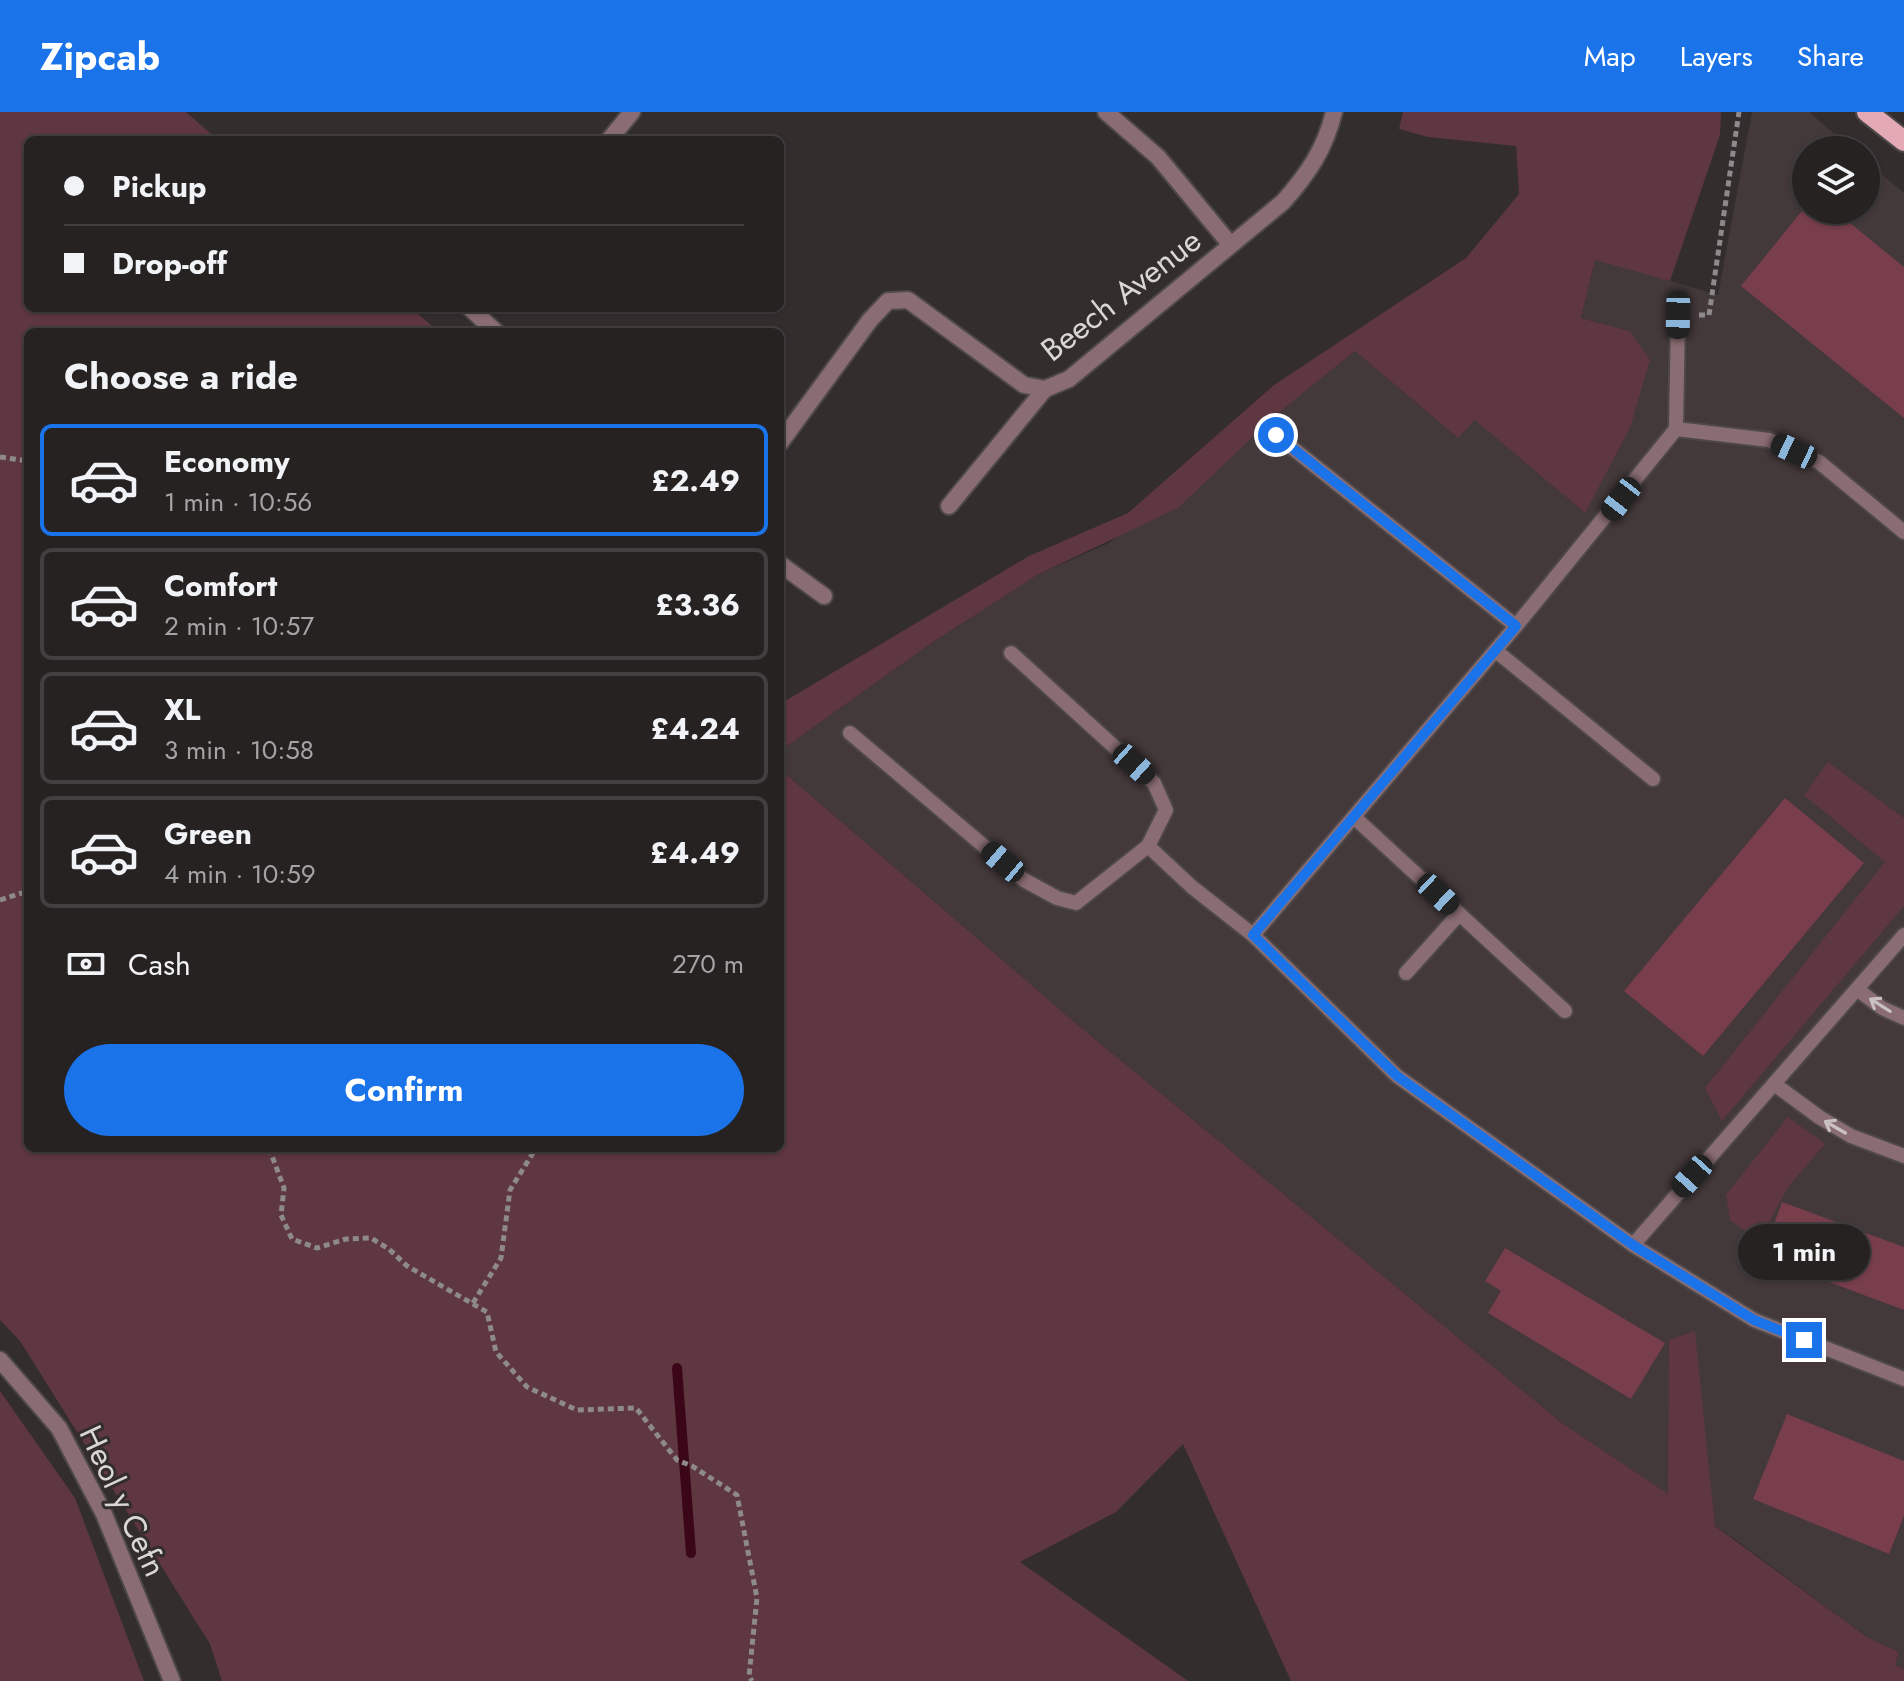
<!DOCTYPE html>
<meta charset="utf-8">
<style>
:root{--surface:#262222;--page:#2e2a2a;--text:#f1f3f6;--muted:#a4a4a5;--line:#423f40;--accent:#1a73e8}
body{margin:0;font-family:Jost,sans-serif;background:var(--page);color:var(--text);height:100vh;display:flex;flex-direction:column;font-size:30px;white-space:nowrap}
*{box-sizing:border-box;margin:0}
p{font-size:26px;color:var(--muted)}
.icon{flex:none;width:44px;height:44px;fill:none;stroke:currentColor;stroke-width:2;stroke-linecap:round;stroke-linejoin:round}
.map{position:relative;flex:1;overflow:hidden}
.side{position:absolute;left:24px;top:216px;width:760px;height:824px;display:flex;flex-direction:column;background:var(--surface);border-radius:12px;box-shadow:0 2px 6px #0004,0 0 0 2px var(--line)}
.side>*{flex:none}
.hud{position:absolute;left:24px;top:24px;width:760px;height:176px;border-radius:12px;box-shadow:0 2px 6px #0004,0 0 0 2px var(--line);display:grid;align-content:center;height:176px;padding:0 40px;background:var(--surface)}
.tools{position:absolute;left:1792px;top:24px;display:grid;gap:16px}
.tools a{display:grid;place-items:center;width:88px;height:88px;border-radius:50%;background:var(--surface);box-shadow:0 2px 6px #0004,0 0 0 2px var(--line);font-size:40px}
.end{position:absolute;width:36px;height:36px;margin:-18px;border:10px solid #1a73e8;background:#fff;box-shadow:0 0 0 4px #fff}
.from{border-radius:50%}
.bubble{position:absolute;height:56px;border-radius:28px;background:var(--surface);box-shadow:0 2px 6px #0004,0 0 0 2px var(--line);font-size:26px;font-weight:700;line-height:56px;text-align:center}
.car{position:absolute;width:24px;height:48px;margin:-24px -12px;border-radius:10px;box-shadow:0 0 6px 2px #0007;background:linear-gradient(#222 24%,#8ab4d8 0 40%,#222 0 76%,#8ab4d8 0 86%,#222 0)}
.hud b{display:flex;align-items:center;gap:28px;height:76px;font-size:30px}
.hud b+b{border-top:2px solid var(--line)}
.hud i{width:20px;height:20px;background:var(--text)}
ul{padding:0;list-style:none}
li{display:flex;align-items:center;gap:24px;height:112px;margin:0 16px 12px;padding:0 24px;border:4px solid var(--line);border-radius:12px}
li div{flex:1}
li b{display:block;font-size:30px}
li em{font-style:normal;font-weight:700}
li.selected{border-color:var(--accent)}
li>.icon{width:72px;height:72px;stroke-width:1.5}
h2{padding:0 40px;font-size:36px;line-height:96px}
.pay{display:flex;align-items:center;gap:20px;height:88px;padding:0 40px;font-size:30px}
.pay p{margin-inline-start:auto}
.cta{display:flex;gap:16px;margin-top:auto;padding:16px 40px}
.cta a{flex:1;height:92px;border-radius:48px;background:var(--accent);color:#fff;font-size:32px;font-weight:700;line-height:92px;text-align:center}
header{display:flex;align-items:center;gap:48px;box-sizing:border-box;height:112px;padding:0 40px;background:var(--accent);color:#fff}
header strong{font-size:38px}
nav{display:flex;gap:44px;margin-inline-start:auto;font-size:28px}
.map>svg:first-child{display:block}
.built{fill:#43383a}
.green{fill:#5e3740}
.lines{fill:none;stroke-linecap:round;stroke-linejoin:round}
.stream{stroke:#3b0618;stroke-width:10}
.building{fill:#783e4c}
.service-casing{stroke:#4e4849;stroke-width:18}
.minor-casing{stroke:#4e4849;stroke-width:20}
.tertiary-casing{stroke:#4e4849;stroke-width:20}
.primary-casing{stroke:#4e4849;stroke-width:24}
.path{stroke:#8e898a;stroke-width:5;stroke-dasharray:6 4;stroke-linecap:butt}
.service{stroke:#896d72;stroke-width:14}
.minor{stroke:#896d72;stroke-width:16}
.tertiary{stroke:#896d72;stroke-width:16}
.primary{stroke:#e3aab5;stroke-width:20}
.oneway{stroke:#c9c1c2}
.route{stroke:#1a73e8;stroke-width:10}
.labels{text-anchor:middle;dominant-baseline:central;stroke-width:6;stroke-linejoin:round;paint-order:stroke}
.street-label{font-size:32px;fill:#d9d6d6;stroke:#332d2e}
</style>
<header>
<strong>Zipcab</strong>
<nav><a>Map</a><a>Layers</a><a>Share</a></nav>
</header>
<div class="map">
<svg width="1904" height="1569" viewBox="0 0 1904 1569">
<rect width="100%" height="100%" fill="#332d2e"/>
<polygon class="built" points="1752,0 1809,0 1853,38 1806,38 1806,98 1866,98 1866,49 1904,81 1904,1557 1895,1553 1899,1540 1867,1525 1733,1426 1562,1311 1079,914 780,657 780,639 933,530 1039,462 1109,431 1355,239 1458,326 1475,307 1585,401 1630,219 1581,206 1595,147 1718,183"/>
<g class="green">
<polygon points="0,0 186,0 218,28 28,28 28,196 411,196 439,220 28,220 28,1036 780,1036 780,657 1079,914 1562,1311 1668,1382 1669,1228 1695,1219 1715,1414 1867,1525 1899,1540 1895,1553 1904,1557 1904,1569 1291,1569 1183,1332 1116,1400 1020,1450 1188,1569 222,1569 210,1532 20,1229 0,1208"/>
<polygon points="1403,0 1721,0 1720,23 1670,169 1595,148 1581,206 1630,219 1650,248 1630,316 1585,401 1475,308 1458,326 1355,239 1278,301 1178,396 1039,462 933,530 780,639 780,592 1029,444 1128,401 1274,273 1466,146 1519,82 1516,34 1428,25 1399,17"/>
<polygon points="1828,650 1904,706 1904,794 1722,1009 1705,976 1885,750 1804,683"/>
<polygon points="1788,1005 1825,1032 1788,1075 1759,1129 1730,1108 1726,1083"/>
<polygon points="0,1279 75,1386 144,1569 0,1569"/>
</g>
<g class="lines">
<polyline class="stream" points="677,1256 691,1441"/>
</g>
<g class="building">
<polygon points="1806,94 1806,98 1834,98 1904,155 1904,306 1741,174"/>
<polygon points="1785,686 1864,751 1703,944 1624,879"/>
<polygon points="1782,1090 1904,1135 1904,1198 1762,1145"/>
<polygon points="1505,1136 1665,1231 1631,1287 1488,1201 1501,1179 1485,1169"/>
<polygon points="1787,1302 1904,1349 1904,1404 1889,1442 1753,1387"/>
</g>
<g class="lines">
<g class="service-casing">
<g id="service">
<polyline points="1676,317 1769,328 1819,350 1904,420"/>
<polyline points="1276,323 1516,514"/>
<polyline points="1496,539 1653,667"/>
<polyline points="1011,541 1154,671 1166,698 1148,734"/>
<polyline points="850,621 1024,768 1057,786 1076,791 1148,734 1192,775 1253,823 1397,964 1633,1133 1754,1208 1904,1267"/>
<polyline points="1354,705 1565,899"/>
<polyline points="1253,823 1516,514 1676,317 1678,203"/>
<polyline points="1406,861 1459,802"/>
<polyline points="1858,878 1882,896 1904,906"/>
<polyline points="1774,972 1819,1005 1851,1024 1904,1044"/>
<polyline points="1633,1133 1904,823"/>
</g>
</g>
<g class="minor-casing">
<g id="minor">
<polyline points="1106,0 1158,45 1230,132"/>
<polyline points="609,28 632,0"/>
<polyline points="470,196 496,220"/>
<path d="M 780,331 L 870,208 L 888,189 L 908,188 L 1024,273 L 1045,277 L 1069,267 L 1283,90 C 1308,62 1325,37 1334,0"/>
<polyline points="949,394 1045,277"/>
<polyline points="780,452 824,484"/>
</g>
</g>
<g class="tertiary-casing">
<polyline id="tertiary" points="0,1248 59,1316 104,1402 172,1569"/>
</g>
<g class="primary-casing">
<polyline id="primary" points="1867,0 1904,29"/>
</g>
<g class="path">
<polyline points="1699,203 1709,203 1739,0"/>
<polyline points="0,345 28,349"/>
<polyline points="0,788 22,781 28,784"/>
<polyline points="269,1036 284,1076 281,1103 292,1127 317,1136 346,1127 371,1126 389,1137 407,1154 487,1200 496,1240 527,1275 577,1298 636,1296 677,1348 692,1354 737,1383 757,1486 749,1564 752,1569"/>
<polyline points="473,1191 501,1146 510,1078 536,1036"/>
</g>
<use href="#service" class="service"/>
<use href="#minor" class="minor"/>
<use href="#tertiary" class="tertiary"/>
<use href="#primary" class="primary"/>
</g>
<defs><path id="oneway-shaft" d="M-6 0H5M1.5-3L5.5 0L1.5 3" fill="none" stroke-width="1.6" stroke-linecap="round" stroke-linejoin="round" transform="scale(2)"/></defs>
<g class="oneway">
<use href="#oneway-shaft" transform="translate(1880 893) rotate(-148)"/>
<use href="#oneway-shaft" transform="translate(1835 1015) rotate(-150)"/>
</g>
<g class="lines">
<polyline class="route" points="1276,323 1516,514 1253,823 1397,964 1633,1133 1754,1208 1804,1228"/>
</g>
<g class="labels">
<g class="street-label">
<text transform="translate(1121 183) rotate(-38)">Beech Avenue</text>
<text transform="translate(123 1389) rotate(65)">Heol y Cefn</text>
</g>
</g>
</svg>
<div class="tools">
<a><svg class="icon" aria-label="layers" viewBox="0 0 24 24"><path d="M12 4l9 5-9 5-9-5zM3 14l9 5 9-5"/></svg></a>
</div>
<i class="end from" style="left:1276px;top:323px"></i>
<i class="end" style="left:1804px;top:1228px"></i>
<div class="bubble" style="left:1738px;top:1112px;width:132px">1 min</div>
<i class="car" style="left:1678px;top:203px;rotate:181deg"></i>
<i class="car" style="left:1794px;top:339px;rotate:295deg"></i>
<i class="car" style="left:1621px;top:387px;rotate:218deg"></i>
<i class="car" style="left:1134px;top:652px;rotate:132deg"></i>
<i class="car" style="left:1003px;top:750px;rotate:310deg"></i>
<i class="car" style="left:1438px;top:782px;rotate:133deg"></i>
<i class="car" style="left:1692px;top:1064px;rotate:222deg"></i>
<div class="hud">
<b><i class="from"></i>Pickup</b>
<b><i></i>Drop-off</b>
</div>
<section class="side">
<h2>Choose a ride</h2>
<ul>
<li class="selected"><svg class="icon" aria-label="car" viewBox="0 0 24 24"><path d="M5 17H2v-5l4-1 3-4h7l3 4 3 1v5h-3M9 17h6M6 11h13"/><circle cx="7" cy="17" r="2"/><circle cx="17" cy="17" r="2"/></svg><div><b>Economy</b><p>1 min · 10:56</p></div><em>£2.49</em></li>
<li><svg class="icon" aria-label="car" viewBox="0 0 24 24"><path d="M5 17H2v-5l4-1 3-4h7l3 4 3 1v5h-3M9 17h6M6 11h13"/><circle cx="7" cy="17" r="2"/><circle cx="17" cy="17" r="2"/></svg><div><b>Comfort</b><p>2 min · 10:57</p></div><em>£3.36</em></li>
<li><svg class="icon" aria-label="car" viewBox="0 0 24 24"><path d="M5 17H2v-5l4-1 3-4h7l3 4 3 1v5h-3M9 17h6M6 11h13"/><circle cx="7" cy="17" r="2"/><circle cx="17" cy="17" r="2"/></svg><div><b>XL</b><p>3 min · 10:58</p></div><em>£4.24</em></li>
<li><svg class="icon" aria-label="car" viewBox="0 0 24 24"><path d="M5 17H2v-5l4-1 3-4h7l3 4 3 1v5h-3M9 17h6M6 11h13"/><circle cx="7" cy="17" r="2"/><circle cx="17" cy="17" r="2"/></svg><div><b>Green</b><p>4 min · 10:59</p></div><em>£4.49</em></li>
</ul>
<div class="pay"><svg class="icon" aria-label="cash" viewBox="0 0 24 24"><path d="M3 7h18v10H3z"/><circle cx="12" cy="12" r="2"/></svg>Cash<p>270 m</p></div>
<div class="cta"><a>Confirm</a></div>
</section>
</div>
